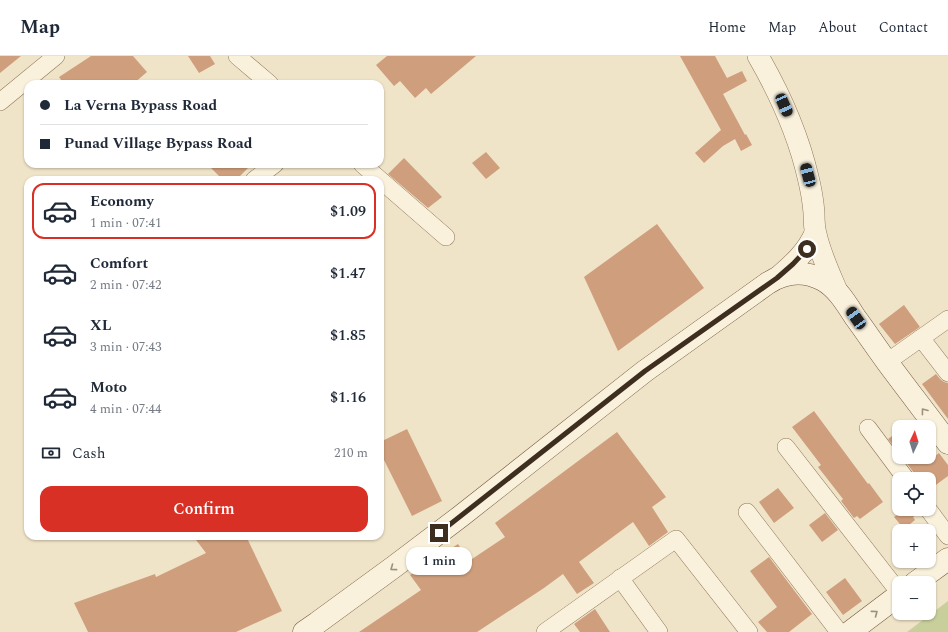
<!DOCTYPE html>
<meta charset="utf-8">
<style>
:root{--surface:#fff;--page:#f2f2f3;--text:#1f2937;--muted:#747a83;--line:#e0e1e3;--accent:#d93025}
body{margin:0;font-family:Spectral,serif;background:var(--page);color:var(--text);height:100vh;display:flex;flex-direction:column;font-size:15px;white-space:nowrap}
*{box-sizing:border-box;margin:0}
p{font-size:13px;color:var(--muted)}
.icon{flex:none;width:22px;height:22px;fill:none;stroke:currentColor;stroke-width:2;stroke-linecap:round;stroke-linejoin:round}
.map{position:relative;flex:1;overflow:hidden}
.side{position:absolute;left:24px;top:120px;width:360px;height:364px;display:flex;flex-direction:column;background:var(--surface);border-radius:12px;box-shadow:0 1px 3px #0004}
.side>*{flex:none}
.hud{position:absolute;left:24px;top:24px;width:360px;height:88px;border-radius:12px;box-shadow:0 1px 3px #0004;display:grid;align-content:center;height:88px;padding:0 16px;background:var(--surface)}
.needle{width:26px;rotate:4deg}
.fabs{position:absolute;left:892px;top:364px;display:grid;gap:8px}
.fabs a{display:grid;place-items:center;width:44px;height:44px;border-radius:8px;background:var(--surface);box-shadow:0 1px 3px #0004;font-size:20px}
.end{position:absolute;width:18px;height:18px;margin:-9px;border:5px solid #3d2e20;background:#fff;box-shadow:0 0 0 2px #fff}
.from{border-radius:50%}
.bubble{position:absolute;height:28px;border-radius:12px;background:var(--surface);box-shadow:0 1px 3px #0004;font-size:13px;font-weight:600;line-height:28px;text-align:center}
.car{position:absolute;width:12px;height:24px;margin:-12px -6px;border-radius:5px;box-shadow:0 0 3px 1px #0007;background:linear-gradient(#222 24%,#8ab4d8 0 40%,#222 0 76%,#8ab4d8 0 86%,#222 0)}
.hud b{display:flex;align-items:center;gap:14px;height:38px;font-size:15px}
.hud b+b{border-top:1px solid var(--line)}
.hud i{width:10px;height:10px;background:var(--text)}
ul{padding:7px 0 0;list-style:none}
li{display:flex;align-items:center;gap:12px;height:56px;margin:0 8px 6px;padding:0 8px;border:2px solid transparent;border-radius:12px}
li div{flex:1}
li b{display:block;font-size:15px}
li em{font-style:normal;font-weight:600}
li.selected{border-color:var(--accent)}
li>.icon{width:36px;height:36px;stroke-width:1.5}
.pay{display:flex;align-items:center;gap:10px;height:44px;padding:0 16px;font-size:15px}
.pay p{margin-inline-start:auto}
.action{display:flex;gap:8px;margin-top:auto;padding:8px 16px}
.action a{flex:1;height:46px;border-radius:12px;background:var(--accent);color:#fff;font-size:16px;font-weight:600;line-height:46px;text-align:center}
header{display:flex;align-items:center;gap:24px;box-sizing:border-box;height:56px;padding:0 20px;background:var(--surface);border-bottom:1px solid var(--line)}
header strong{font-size:19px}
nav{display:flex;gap:22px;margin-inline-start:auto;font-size:14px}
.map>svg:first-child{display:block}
.green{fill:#c9cf9b}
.building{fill:#cf9f7d}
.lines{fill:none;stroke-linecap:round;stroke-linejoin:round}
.minor-casing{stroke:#8d765c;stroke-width:18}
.tertiary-casing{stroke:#8d765c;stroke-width:22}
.secondary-casing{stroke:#6f573f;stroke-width:23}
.minor{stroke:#faf1dc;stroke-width:17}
.tertiary{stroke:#faf1dc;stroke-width:21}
.secondary{stroke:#faf1dc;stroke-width:22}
.oneway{stroke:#9c907e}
.route{stroke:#3d2e20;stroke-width:5}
</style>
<header>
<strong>Map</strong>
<nav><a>Home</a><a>Map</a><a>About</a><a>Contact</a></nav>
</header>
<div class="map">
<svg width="948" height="576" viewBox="0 0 948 576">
<rect width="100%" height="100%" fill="#f0e4c8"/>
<polygon class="green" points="948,545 948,576 907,576"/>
<g class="building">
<polygon points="0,0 21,0 0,17"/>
<polygon points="91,0 133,0 147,16 133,28 64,28 59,21"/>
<polygon points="188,0 210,0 215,8 199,17"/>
<polygon points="387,0 476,0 431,38 426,32 415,42 400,25 394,30 376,9"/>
<polygon points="680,0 715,0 727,22 742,15 747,25 723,38 745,79 746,78 752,89 741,95 735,83 723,90 704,107 695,97 721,74"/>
<polygon points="486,96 500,112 486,123 472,107"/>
<polygon points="404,102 442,141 428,152 388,118"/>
<polygon points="207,108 252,108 236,124 223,124"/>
<polygon points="657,168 704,232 618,295 584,221"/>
<polygon points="904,249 920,271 895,288 879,268"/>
<polygon points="936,318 940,323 944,326 948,327 948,363 922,328"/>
<polygon points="814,355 868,428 869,427 883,446 860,463 857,460 854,462 841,445 843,443 818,411 821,409 792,371"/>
<polygon points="407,373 442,445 412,460 380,396 380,386"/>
<polygon points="899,375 899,397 888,383"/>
<polygon points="617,376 666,441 652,451 668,476 649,490 633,466 579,506 594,527 577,538 563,518 544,532 477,576 359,576 421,534 410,519 458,488 469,505 505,481 495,467"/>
<polygon points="939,397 948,409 948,420 929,434 929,423 916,423 914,417 902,401 934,401"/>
<polygon points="778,432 794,452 774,467 759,446"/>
<polygon points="905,453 918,453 919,457 913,461 915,464 904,473 894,461"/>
<polygon points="825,457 838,474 822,486 809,469"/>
<polygon points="193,480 246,480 282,555 236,576 88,576 74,547 155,518 156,521 206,497"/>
<polygon points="769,501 812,558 789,576 767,576 758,566 777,551 750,515"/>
<polygon points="845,522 862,545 843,559 826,536"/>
<polygon points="595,553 610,576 580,576 574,568"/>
</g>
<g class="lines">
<g class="minor-casing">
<g id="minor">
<polyline points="237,0 270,28"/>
<polyline points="0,46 56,0"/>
<polyline points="362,108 446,181"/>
<polyline points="254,124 275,108"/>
<polyline points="921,282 948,317"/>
<polyline points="887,306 948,263"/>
<polyline points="868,372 906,423"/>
<polyline points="786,391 899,536"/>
<polyline points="928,453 948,480"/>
<polyline points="747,456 839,576"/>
<polyline points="620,522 659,576"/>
<polyline points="545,576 676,483 749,576"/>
</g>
</g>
<g class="tertiary-casing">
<g id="tertiary">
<path d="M 758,0 C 780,38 798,78 808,121 C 811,133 813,144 814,157 C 814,164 814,171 816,178 C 820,197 829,216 837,235"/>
<path d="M 777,222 C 792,209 807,196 815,177"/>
</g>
</g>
<g class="secondary-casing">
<g id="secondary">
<polyline points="915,527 948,503"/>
<path d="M 304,576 L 317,567 L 395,510 L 461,460 L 645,315 L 768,227 C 785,216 804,214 823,224 C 837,232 846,247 855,261 C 866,276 876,291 887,306 C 907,333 928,360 948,387"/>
<polyline points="850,576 899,539"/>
</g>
</g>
<use href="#minor" class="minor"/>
<use href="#tertiary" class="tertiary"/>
<use href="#secondary" class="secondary"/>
</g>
<defs><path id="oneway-chevron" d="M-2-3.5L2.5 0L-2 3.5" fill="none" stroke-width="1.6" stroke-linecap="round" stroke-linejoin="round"/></defs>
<g class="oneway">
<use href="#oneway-chevron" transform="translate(924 355) rotate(-127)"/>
<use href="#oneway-chevron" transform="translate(393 512) rotate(144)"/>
<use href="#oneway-chevron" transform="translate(875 557) rotate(-37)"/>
</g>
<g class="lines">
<polyline class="route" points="439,477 645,315 777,222 793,208 807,193"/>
</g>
</svg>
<div class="fabs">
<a><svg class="needle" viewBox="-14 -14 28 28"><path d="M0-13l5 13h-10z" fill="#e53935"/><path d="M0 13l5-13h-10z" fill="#747a83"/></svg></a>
<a><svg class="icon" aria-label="locate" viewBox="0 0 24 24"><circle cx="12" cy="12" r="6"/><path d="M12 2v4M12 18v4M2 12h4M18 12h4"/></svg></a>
<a>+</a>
<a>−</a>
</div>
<i class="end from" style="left:807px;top:193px"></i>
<i class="end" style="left:439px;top:477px"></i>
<div class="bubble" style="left:406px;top:491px;width:66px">1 min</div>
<i class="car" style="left:784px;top:49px;rotate:156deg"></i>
<i class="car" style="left:808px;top:119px;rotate:345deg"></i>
<i class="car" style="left:856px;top:262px;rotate:325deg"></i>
<div class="hud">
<b><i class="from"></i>La Verna Bypass Road</b>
<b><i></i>Punad Village Bypass Road</b>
</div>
<section class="side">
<ul>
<li class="selected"><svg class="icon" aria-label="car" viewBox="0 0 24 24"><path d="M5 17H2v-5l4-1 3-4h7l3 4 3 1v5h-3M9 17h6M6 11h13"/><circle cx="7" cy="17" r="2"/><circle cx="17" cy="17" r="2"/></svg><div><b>Economy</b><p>1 min · 07:41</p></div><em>$1.09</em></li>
<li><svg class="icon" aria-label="car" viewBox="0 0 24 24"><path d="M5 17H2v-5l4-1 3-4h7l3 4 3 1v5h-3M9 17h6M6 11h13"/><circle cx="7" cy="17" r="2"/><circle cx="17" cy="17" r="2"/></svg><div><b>Comfort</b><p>2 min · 07:42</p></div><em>$1.47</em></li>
<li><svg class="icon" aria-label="car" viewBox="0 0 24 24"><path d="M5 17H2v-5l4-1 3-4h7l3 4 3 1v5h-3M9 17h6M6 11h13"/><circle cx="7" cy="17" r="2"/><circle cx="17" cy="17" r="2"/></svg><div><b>XL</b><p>3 min · 07:43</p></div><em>$1.85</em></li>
<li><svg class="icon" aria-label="car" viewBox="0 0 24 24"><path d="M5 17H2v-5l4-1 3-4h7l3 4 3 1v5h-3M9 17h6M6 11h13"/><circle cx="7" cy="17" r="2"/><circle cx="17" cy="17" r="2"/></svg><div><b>Moto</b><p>4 min · 07:44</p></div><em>$1.16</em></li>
</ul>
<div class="pay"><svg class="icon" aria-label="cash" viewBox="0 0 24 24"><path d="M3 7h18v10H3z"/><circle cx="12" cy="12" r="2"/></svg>Cash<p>210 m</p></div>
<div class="action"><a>Confirm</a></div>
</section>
</div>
